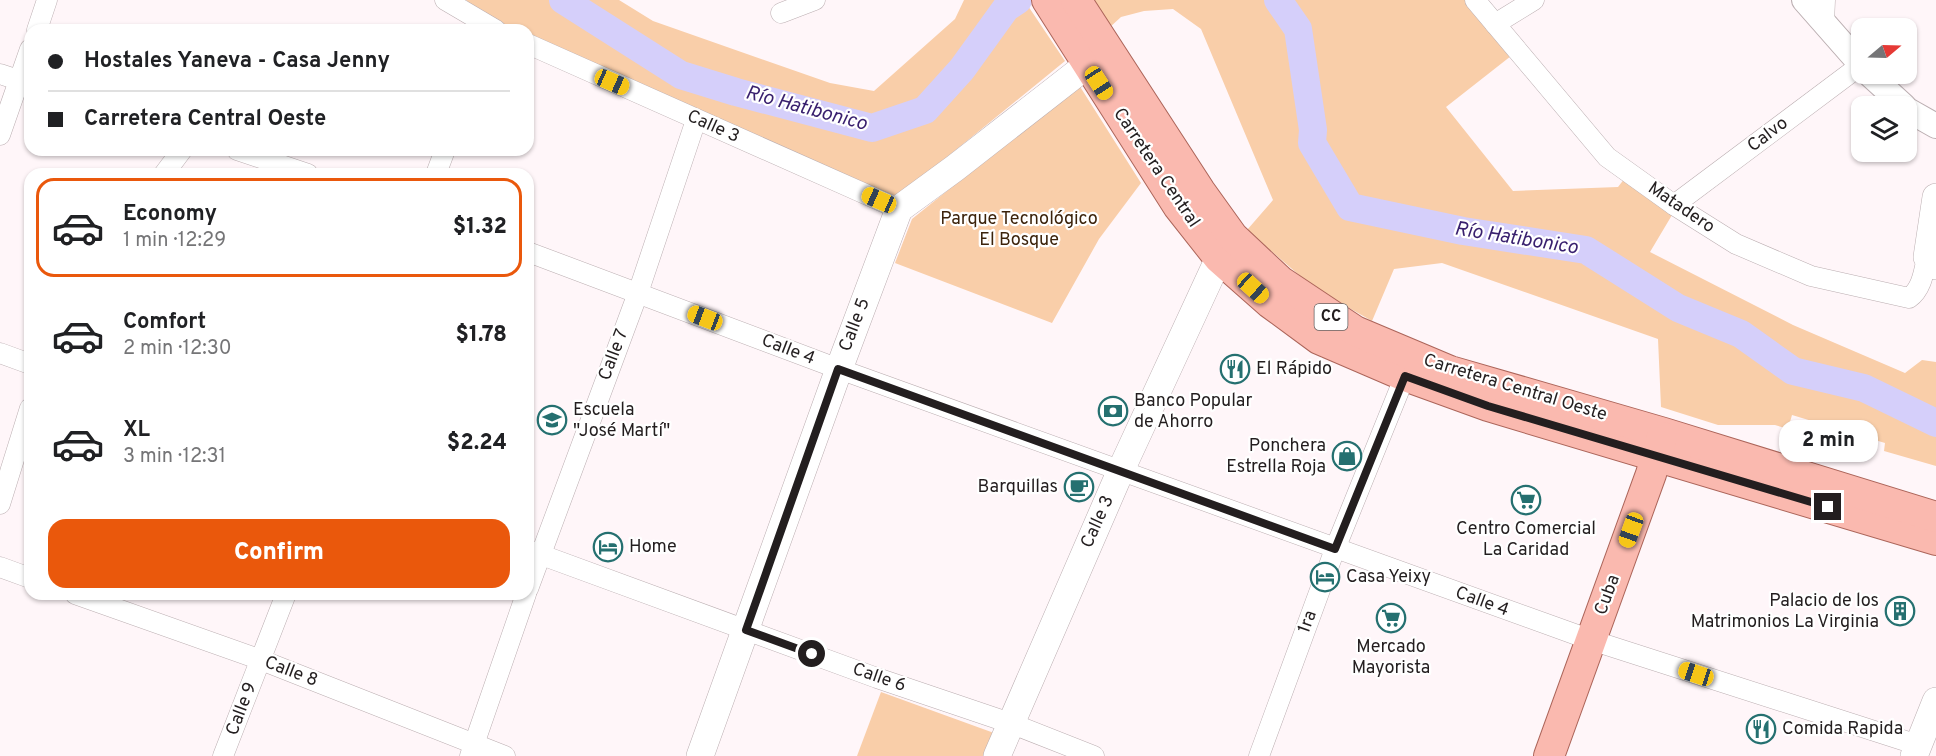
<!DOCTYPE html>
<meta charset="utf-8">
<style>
:root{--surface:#fff;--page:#f6f6f6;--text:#202124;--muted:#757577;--line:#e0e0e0;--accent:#ea580c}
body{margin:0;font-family:Overpass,sans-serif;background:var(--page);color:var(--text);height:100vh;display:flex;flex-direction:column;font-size:22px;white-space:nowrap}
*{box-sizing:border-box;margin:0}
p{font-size:20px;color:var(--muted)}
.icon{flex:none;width:33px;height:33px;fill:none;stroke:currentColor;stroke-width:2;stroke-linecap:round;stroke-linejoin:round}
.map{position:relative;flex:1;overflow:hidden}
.panel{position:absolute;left:24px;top:168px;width:510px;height:432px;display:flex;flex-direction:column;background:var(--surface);border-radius:18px;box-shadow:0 2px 4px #0004}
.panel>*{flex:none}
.guide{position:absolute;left:24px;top:24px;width:510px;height:132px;border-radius:18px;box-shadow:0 2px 4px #0004;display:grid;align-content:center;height:132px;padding:0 24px;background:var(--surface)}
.needle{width:39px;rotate:71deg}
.fabs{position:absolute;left:1851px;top:18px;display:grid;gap:12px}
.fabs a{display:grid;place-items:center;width:66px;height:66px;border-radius:12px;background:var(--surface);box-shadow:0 2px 4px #0004;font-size:30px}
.end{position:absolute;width:27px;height:27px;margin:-14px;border:8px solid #231e1f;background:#fff;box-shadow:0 0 0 3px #fff}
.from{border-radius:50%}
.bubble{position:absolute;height:42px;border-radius:18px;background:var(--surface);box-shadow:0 2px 4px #0004;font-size:20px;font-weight:800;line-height:42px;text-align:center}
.car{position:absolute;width:18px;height:36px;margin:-18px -9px;border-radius:8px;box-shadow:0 0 4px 2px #0007;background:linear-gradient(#f5c518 24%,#345 0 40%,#f5c518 0 76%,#345 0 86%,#f5c518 0)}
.guide b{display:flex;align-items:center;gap:21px;height:57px;font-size:22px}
.guide b+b{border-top:2px solid var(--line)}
.guide i{width:15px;height:15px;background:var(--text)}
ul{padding:10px 0 0;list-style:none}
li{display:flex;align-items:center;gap:18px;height:99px;margin:0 12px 9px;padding:0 12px;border:3px solid transparent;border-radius:18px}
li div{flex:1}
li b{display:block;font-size:22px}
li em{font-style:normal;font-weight:800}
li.on{border-color:var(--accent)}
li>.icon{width:54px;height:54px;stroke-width:1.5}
.cta{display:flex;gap:12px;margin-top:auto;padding:12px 24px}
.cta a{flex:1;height:69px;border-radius:18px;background:var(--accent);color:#fff;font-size:24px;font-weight:800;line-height:69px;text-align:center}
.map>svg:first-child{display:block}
.green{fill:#f9cea9}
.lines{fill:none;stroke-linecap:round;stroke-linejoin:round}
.river{stroke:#d5cffa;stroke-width:28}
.minor-casing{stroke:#bbaeb1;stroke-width:21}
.tertiary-casing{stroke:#bbaeb1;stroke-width:26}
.secondary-casing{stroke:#bbaeb1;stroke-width:28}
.primary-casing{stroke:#ac655a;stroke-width:32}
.minor{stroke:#fff;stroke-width:20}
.tertiary{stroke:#fff;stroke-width:24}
.secondary{stroke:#fff;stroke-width:27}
.primary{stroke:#fab9af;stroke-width:30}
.route{stroke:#231e1f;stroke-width:8}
.labels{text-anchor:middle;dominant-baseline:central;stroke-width:4.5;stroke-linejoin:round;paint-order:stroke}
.shield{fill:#fff;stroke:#656262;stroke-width:1.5}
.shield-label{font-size:16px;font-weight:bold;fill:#231e1f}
.street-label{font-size:18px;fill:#231e1f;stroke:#fff}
.park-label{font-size:18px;fill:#3c230b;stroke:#fff}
.poi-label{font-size:18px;fill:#231e1f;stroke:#fff;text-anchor:start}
.water-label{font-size:20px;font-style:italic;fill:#381f6e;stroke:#fff}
</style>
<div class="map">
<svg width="1936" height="756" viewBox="0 0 1936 756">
<rect width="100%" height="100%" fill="#fff6f9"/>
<g class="green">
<path d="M 466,0 L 619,0 L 653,21 L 830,83 L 874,91 L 955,19 L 964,0 L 1024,0 L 1065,61 L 898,197 L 698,118 L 528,36 L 528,30 C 506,30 482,15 466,0 Z"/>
<polygon points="1092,0 1467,0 1511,56 1446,107 1513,191 1618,187 1625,178 1675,210 1650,252 1793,325 1905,373 1922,360 1936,362 1936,466 1884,451 1885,443 1792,415 1788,429 1775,425 1718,425 1661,407 1658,339 1442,263 1394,269 1372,321 1314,288 1247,230 1273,200 1201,29 1173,9 1144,11 1121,17 1109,28"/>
<polygon points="1079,85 1141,183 1099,239 1052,323 895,263 912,219"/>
<polygon points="881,692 994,733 985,756 857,756"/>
</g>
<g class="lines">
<g class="river">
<polyline points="563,0 681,75 736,92 872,128 925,110 962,69 1006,8 1018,0"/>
<polyline points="1278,0 1298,29 1313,130 1312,143 1350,207 1463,231 1586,250 1678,308 1741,334 1793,371 1864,388 1936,423"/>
</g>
<g class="minor-casing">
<g id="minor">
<polyline points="445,0 496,30"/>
<path d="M 1475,0 L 1607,157 L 1674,205 L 1736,244 L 1811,276 L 1909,298 C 1922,289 1924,271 1927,257"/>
<polyline points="781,13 815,0"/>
<polyline points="1824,23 1825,0"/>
<polyline points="1495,24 1534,0"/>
<polyline points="37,30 47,0"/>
<polyline points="528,44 899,209"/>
<polyline points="0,74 30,84"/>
<polyline points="0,135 30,49"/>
<polyline points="237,150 308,174"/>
<polyline points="164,174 182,150"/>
<polyline points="436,174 445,150"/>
<polyline points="1674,205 1861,65"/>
<polyline points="528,252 839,369 1591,640 1918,745"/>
<polyline points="0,353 30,364"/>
<polyline points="0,504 30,408"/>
<polyline points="528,550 877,678 1010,723 1094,756"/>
<polyline points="0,567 30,578"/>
<polyline points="528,589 638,293 696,120"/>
<polyline points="75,594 261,660 505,756"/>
<polyline points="223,756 286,594"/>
<polyline points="470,756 526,594"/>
<polyline points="1259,756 1335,549 1409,366"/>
</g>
</g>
<g class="tertiary-casing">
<g id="tertiary">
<polyline points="1804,0 1862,66"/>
<polyline points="1869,74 1904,106"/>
<polyline points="1906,109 1936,126"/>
</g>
</g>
<g class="secondary-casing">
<g id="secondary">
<polyline points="1936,197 1927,257 1936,266"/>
<polyline points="700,756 839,369 899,209 955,168 1105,51"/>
<polyline points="997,756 1121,470 1219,258"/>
<polyline points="1914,756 1936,701"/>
</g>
</g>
<g class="primary-casing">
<g id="primary">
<polyline points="1047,0 1178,206 1219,258 1270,303 1319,339 1405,376 1488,406 1936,540"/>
<polyline points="1076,0 1200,191 1233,237 1280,281 1355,331 1450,371 1664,433 1936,517"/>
<polyline points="1549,756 1651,474 1662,437"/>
</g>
</g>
<use href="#minor" class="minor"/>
<use href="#tertiary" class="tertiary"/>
<use href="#secondary" class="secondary"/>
<use href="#primary" class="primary"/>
</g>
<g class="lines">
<polyline class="route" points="812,654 746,630 838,369 1335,549 1405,376 1488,406 1828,507"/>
</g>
<defs>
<g id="restaurant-ring" transform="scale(1.5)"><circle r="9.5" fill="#fff" stroke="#257070" stroke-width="1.5"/><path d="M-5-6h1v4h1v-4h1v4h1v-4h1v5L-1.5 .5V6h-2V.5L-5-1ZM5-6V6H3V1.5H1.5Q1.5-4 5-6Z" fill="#257070"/></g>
<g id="bank-ring" transform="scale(1.5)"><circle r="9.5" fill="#fff" stroke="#257070" stroke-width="1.5"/><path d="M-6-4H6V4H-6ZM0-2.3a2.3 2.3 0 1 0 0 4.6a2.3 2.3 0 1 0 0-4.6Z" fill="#257070"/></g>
<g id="school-ring" transform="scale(1.5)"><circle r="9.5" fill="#fff" stroke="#257070" stroke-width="1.5"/><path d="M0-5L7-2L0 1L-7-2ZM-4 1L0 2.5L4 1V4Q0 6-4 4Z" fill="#257070"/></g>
<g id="shop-ring" transform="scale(1.5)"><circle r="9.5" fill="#fff" stroke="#257070" stroke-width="1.5"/><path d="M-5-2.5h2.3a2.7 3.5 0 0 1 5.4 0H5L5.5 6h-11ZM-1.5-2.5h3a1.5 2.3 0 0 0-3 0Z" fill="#257070"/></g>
<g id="cafe-ring" transform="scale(1.5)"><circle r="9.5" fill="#fff" stroke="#257070" stroke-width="1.5"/><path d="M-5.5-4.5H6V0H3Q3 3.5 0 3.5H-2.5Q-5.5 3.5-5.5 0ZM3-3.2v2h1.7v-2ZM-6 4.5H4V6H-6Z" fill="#257070"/></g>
<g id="supermarket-ring" transform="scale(1.5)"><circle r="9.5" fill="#fff" stroke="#257070" stroke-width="1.5"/><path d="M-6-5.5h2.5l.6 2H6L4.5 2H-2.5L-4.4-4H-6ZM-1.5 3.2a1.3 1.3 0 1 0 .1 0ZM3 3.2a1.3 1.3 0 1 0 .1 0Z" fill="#257070"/></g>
<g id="hotel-ring" transform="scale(1.5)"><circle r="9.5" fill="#fff" stroke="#257070" stroke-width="1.5"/><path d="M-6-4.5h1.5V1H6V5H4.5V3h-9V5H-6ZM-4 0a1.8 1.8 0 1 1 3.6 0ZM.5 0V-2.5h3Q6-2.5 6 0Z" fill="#257070"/></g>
<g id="building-ring" transform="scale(1.5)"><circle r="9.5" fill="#fff" stroke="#257070" stroke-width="1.5"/><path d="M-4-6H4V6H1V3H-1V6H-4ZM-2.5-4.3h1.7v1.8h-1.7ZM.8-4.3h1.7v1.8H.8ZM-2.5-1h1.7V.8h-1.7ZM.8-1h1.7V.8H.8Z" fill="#257070"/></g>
</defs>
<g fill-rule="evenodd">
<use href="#restaurant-ring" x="1235" y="369"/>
<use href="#bank-ring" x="1113" y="411"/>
<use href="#school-ring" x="552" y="420"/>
<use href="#shop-ring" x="1347" y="456"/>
<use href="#cafe-ring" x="1079" y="487"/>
<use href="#supermarket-ring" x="1526" y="500"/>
<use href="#hotel-ring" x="608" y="547"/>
<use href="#hotel-ring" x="1325" y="577"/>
<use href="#building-ring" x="1900" y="611"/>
<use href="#supermarket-ring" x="1391" y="618"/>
<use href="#restaurant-ring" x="1761" y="729"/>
</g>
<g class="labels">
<rect class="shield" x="1314.5" y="304" width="33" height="26" rx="4.5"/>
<g class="shield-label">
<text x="1331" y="317">CC</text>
</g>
<g class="street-label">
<text transform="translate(713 127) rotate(24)">Calle 3</text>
<text transform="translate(1768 135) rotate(-37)">Calvo</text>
<text transform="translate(1156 168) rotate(56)">Carretera Central</text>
<text transform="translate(1681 208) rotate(34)">Matadero</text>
<text transform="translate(855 325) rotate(-69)">Calle 5</text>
<text transform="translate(788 350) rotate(21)">Calle 4</text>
<text transform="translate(614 355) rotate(-69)">Calle 7</text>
<text transform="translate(1515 388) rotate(17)">Carretera Central Oeste</text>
<text transform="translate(1098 522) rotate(-66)">Calle 3</text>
<text transform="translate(1608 595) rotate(-70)">Cuba</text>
<text transform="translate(1482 602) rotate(20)">Calle 4</text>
<text transform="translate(1308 622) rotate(-70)">1ra</text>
<text transform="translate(291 672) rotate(21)">Calle 8</text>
<text transform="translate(879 678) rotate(19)">Calle 6</text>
<text transform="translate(242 709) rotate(-69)">Calle 9</text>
</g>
<g class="park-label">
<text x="1019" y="219">Parque Tecnológico<tspan x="1019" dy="21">El Bosque</tspan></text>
</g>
<g class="poi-label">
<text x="1256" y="369">El Rápido</text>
<text x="1134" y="401">Banco Popular<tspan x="1134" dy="21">de Ahorro</tspan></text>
<text x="573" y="410">Escuela<tspan x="573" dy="21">"José Martí"</tspan></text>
<text x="1326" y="446" text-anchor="end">Ponchera<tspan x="1326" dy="21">Estrella Roja</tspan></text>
<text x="1058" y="487" text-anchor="end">Barquillas</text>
<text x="1526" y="529" text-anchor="middle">Centro Comercial<tspan x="1526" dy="21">La Caridad</tspan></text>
<text x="629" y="547">Home</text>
<text x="1346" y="577">Casa Yeixy</text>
<text x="1879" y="601" text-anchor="end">Palacio de los<tspan x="1879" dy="21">Matrimonios La Virginia</tspan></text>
<text x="1391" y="647" text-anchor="middle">Mercado<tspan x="1391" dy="21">Mayorista</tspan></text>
<text x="1782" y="729">Comida Rapida</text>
</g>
<g class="water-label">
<text transform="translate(806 109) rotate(15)">Río Hatibonico</text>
<text transform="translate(1516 239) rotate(9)">Río Hatibonico</text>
</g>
</g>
</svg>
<div class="fabs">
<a><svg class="needle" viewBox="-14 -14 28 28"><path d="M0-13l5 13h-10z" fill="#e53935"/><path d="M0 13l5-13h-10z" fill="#757577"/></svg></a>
<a><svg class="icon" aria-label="layers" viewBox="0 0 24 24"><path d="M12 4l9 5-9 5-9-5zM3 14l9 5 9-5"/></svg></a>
</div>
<i class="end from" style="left:812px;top:654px"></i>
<i class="end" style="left:1828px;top:507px"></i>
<div class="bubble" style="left:1779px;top:420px;width:99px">2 min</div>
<i class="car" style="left:612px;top:82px;rotate:114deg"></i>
<i class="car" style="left:1099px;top:83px;rotate:147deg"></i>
<i class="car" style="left:879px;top:200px;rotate:294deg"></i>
<i class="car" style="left:1253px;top:288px;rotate:132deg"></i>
<i class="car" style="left:705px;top:318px;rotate:291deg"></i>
<i class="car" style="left:1631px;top:530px;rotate:200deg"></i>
<i class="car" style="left:1696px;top:674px;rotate:288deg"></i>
<div class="guide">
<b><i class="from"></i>Hostales Yaneva - Casa Jenny</b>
<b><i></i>Carretera Central Oeste</b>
</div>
<section class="panel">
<ul>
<li class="on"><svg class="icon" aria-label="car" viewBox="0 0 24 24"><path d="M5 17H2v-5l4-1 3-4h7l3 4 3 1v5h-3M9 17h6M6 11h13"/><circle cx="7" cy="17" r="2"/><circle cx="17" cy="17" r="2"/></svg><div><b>Economy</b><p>1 min · 12:29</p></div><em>$1.32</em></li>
<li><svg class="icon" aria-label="car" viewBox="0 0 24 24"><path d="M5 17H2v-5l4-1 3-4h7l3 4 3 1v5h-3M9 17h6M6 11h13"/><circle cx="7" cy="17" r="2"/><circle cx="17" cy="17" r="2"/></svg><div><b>Comfort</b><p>2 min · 12:30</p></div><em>$1.78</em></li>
<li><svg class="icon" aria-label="car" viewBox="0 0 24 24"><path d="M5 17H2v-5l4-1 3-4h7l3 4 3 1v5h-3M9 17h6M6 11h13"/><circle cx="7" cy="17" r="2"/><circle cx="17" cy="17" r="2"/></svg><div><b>XL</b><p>3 min · 12:31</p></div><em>$2.24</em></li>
</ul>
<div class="cta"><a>Confirm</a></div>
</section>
</div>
